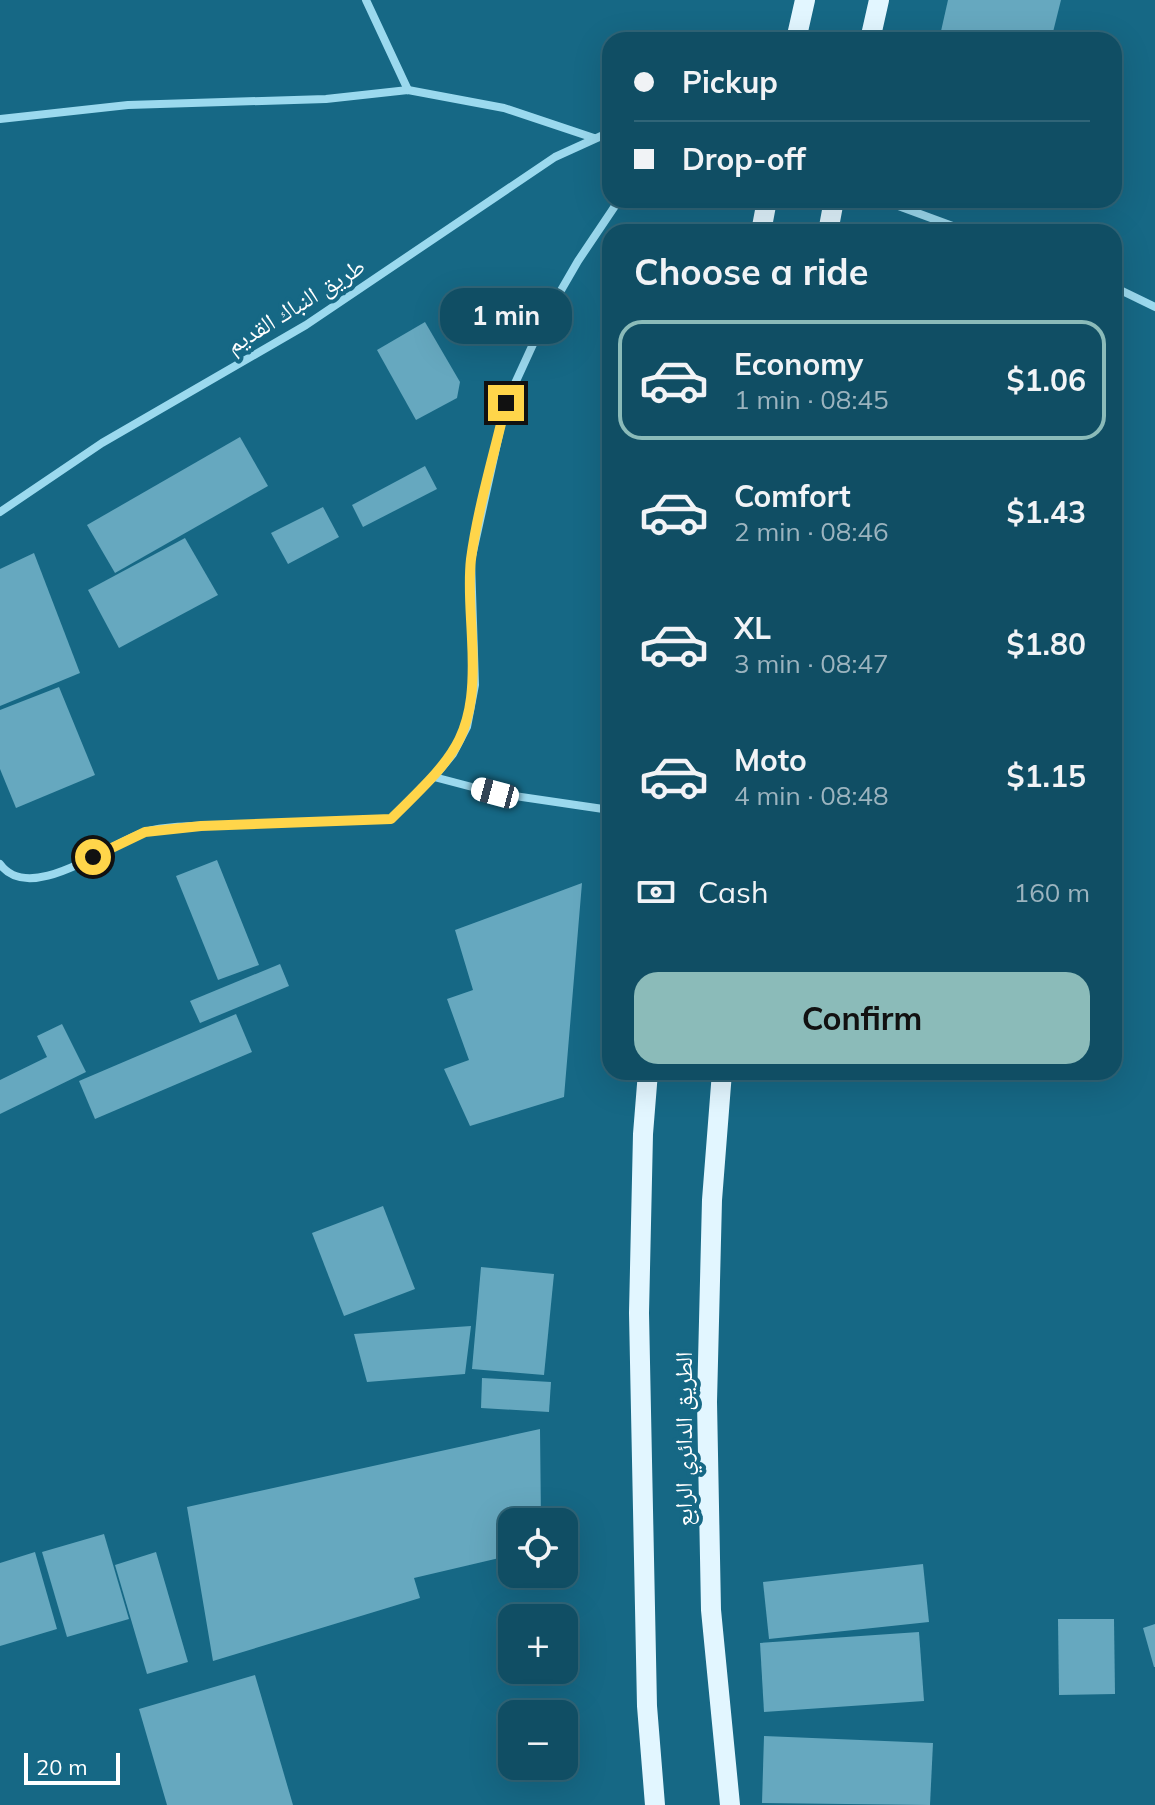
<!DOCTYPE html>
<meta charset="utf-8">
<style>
:root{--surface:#104e64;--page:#19556a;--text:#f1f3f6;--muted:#9cb4bf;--line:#306578;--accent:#8bbbb9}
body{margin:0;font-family:Mulish,"Noto Naskh Arabic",sans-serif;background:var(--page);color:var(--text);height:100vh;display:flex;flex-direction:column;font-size:30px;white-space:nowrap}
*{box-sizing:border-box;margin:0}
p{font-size:26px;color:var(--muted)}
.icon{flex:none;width:44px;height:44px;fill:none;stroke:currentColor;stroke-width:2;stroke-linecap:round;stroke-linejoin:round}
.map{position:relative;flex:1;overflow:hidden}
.sheet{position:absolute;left:602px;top:224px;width:520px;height:856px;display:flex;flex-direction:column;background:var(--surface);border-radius:24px;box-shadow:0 8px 32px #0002,0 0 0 2px var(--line)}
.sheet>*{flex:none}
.banner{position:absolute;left:602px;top:32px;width:520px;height:176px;border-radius:24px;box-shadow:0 8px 32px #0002,0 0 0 2px var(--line);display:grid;align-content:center;height:176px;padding:0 32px;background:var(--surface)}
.controls{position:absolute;left:498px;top:1508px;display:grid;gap:16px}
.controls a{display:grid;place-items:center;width:80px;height:80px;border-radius:16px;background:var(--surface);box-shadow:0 8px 32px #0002,0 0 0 2px var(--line);font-size:40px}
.scale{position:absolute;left:24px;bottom:20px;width:96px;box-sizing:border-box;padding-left:8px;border:4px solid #fff;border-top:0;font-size:22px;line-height:28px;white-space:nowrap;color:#fff;-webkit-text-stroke:6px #166885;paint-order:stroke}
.end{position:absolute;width:36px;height:36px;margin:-18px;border:10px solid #ffd54a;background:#111;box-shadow:0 0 0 4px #111}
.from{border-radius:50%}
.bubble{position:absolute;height:56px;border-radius:24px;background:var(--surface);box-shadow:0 8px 32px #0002,0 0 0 2px var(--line);font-size:26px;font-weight:700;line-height:56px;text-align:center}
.car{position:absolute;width:24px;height:48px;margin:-24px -12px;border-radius:10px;box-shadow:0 0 6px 2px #0007;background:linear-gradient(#fff 24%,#345 0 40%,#fff 0 76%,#345 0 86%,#fff 0)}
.banner b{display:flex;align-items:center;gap:28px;height:76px;font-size:30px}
.banner b+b{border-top:2px solid var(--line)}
.banner i{width:20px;height:20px;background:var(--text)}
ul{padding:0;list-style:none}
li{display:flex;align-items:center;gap:24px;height:120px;margin:0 16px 12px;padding:0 16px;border:4px solid transparent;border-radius:24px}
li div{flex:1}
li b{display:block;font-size:30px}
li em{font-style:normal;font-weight:700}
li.on{border-color:var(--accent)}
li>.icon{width:72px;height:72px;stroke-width:1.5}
h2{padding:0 32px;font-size:36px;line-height:96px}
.pay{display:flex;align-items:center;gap:20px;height:88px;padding:0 32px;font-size:30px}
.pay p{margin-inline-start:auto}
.primary-button{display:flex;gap:16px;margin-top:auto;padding:16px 32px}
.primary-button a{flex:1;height:92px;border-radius:24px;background:var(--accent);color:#111;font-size:32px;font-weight:700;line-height:92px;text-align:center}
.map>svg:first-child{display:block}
.building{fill:#66a8bf}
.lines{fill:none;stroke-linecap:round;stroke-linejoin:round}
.street{stroke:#9bd9ee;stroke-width:8}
.primary{stroke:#e2f6ff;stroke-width:20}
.route{stroke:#ffd54a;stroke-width:10}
.labels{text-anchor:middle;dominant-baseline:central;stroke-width:8;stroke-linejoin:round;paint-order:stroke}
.street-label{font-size:24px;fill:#fff;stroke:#166885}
</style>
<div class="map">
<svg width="1155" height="1805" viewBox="0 0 1155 1805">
<rect width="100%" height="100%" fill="#166885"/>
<g class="building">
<polygon points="948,0 1061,0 1051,40 939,40"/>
<polygon points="425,322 460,382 457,398 416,420 377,350"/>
<polygon points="240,437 268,486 115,573 87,525"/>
<polygon points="425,466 437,489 363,527 352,505"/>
<polygon points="323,507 339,537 288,564 271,533"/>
<polygon points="185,538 218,595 119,648 88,590"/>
<polygon points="34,553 80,673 0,706 0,569"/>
<polygon points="59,687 95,775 16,808 0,769 0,710"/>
<polygon points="217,860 259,965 218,980 176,876"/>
<polygon points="582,883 564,1097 470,1126 444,1069 469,1060 447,999 473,990 455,930"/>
<polygon points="280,964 289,986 200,1023 190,1001"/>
<polygon points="236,1014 252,1052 95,1119 79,1081"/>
<polygon points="62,1024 86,1072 0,1114 0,1080 47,1057 37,1036"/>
<polygon points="383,1206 415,1289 344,1316 312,1233"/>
<polygon points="481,1267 554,1274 544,1375 472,1369"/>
<polygon points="471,1326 465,1374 367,1382 354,1334"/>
<polygon points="482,1378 551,1382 549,1412 481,1408"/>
<polygon points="540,1429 541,1522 512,1522 512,1555 414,1578 420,1598 213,1661 187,1507"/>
<polygon points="104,1534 129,1619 67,1637 42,1552"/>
<polygon points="35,1552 57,1629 0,1646 0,1563"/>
<polygon points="156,1552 188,1662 147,1674 115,1565"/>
<polygon points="923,1564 929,1622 769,1639 763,1582"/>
<polygon points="1058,1619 1114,1619 1115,1694 1059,1695"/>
<polygon points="1155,1624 1155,1667 1154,1667 1143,1628"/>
<polygon points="919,1632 924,1701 764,1712 760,1643"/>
<polygon points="255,1675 293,1805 167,1805 139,1709"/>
<polygon points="764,1736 933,1743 930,1805 762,1803"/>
</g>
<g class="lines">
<g class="street">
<polyline points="366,0 408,90"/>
<polyline points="0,119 128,105 326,99 408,90 504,108 594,138"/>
<polyline points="882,200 969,232"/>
<polyline points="1114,287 1155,307"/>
<polyline points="0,512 102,443 306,325 555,157 610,132"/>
<polyline points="434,777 495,793 610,810"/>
<path d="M 0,864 C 30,906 109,843 145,832 C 169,825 205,826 231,825 C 284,823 337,821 391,819 L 434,777 L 453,754 L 467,727 L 475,685 L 471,561 L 506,403 L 545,318 L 578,261 L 619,200"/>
</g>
<g class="primary">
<polyline points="796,40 805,0"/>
<polyline points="870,40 879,0"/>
<polyline points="761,232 767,200"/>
<polyline points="828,232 834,200"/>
<polyline points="648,1072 643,1134 639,1313 647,1706 655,1805"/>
<polyline points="722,1072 712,1200 707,1402 711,1610 730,1805"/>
</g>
</g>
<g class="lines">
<path class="route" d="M 93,857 L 145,832 L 201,826 L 391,819 C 458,753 477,737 472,639 C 471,613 468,585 471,559 C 478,507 494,455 506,403"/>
</g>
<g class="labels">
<g class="street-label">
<text transform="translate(295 305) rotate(-32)">طريق النباك القديم</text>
<text transform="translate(683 1439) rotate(-90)">الطريق الدائري الرابع</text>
</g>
</g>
</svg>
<div class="controls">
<a><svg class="icon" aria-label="locate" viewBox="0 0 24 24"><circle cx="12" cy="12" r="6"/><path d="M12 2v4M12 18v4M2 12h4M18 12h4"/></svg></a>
<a>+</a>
<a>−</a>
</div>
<div class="scale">20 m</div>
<i class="end from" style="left:93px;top:857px"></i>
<i class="end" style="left:506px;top:403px"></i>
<div class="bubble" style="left:440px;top:288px;width:132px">1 min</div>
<i class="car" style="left:495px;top:793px;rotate:285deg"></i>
<div class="banner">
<b><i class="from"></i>Pickup</b>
<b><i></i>Drop-off</b>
</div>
<section class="sheet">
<h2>Choose a ride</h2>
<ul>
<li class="on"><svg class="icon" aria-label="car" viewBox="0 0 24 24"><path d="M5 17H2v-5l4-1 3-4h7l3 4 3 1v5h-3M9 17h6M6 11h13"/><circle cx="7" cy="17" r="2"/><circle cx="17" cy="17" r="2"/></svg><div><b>Economy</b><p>1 min · 08:45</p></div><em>$1.06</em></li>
<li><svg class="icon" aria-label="car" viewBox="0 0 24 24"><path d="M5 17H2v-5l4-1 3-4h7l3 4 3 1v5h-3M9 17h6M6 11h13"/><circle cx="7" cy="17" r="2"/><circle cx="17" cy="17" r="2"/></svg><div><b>Comfort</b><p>2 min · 08:46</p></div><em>$1.43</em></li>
<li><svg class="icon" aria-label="car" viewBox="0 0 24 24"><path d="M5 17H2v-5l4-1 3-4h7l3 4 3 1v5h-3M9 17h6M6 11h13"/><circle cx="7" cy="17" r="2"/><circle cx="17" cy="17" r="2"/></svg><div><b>XL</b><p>3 min · 08:47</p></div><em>$1.80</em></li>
<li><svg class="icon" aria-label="car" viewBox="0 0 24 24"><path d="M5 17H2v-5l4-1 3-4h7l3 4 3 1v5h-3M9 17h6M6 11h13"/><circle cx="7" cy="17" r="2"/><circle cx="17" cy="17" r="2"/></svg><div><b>Moto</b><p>4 min · 08:48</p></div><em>$1.15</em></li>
</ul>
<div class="pay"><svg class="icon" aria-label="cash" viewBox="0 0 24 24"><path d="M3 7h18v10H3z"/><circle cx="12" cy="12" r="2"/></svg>Cash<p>160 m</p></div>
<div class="primary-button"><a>Confirm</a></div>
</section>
</div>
